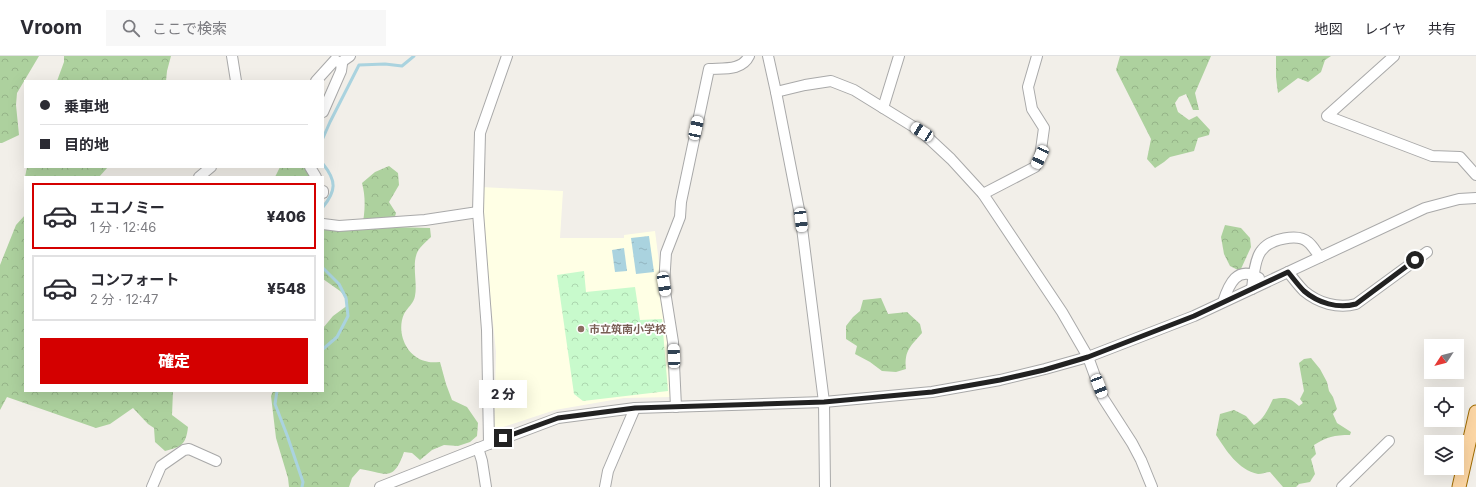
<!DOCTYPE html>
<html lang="ja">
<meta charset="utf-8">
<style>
:root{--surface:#fff;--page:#f7f7f7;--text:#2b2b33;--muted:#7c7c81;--line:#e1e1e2;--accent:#d40000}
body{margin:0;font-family:Inter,"Noto Sans JP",sans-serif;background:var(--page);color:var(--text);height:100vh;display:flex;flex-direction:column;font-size:15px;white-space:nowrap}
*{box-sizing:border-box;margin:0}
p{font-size:13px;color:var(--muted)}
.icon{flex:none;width:22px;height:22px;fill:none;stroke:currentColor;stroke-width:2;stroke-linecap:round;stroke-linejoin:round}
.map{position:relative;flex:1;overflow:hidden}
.drawer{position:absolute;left:24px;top:120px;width:300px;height:216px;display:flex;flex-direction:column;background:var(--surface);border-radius:0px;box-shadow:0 4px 16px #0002}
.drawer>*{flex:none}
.banner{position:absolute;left:24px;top:24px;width:300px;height:88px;border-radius:0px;box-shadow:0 4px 16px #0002;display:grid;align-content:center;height:88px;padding:0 16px;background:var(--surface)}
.needle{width:26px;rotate:234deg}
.fabs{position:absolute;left:1424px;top:283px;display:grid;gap:8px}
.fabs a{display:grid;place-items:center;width:40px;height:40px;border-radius:0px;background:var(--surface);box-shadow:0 4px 16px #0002;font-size:20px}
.end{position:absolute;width:18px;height:18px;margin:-9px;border:5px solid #222;background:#fff;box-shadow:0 0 0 2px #fff}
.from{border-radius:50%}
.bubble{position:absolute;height:28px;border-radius:0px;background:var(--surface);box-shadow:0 4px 16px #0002;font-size:13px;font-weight:800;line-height:28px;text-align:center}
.car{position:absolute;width:12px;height:24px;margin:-12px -6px;border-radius:5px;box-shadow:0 0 3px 1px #0007;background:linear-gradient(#fff 24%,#345 0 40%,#fff 0 76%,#345 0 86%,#fff 0)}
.banner b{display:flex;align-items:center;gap:14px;height:38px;font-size:15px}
.banner b+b{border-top:1px solid var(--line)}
.banner i{width:10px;height:10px;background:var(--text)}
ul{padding:7px 0 0;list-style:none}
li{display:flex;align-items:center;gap:12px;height:66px;margin:0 8px 6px;padding:0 8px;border:2px solid var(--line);border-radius:0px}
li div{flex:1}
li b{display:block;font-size:15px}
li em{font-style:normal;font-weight:800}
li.selected{border-color:var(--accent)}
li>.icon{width:36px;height:36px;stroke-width:1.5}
.cta{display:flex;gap:8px;margin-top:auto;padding:8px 16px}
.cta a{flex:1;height:46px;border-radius:0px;background:var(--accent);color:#fff;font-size:16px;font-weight:800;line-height:46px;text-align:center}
header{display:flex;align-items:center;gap:24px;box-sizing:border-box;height:56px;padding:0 20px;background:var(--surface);border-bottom:1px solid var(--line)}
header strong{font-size:19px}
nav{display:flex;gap:22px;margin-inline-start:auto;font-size:14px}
.search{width:280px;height:36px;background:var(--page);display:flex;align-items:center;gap:10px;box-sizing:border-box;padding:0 14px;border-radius:0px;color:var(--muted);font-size:15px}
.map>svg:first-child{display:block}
.education{fill:#ffffe5}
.forest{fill:url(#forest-crowns)}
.park{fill:url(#park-crowns)}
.water{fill:url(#water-ripples)}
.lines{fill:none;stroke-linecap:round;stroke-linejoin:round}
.stream{stroke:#aad3df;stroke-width:3}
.minor-casing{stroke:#a9a9a9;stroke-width:12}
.major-casing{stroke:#a06b00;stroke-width:15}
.minor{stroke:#fff;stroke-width:10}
.major{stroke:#fcd6a4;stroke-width:13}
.route{stroke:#222;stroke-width:5}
.education-dot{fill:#8d6e63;stroke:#fff;stroke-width:1.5}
.labels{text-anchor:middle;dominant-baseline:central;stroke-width:3.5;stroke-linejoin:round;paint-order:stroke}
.education-label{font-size:11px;font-weight:bold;fill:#785e54;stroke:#fff;text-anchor:start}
</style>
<header>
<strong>Vroom</strong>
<div class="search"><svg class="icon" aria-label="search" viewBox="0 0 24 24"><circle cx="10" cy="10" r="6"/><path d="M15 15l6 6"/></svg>ここで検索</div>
<nav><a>地図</a><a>レイヤ</a><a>共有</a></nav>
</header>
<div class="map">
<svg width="1476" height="431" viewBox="0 0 1476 431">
<defs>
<pattern id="forest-crowns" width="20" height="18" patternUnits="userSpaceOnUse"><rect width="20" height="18" fill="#add19e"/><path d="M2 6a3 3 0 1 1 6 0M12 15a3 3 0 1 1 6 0" fill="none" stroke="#95b388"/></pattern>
<pattern id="park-crowns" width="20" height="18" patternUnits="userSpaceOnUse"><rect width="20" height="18" fill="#c8facc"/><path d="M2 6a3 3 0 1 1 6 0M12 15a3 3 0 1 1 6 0" fill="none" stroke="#acd6af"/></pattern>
<pattern id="water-ripples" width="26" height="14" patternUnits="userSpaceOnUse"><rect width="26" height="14" fill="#aad3df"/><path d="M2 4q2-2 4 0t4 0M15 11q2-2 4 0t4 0" fill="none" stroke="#92b5bf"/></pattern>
</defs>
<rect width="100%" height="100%" fill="#f2efe9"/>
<polygon class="education" points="481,131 563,135 560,182 624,182 624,179 655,175 671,300 672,341 624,342 555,354 494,374 496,296 482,161"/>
<g class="forest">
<polygon points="0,0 39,0 17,37 16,49 19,79 2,87 0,87"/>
<polygon points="64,0 171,0 167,15 166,25 57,25 64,6"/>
<polygon points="1120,0 1211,0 1195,37 1199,54 1193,54 1186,38 1179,41 1175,47 1178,56 1189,64 1197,60 1210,74 1209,79 1198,82 1194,95 1170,101 1164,106 1155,112 1147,103 1151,83 1116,14"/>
<polygon points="1276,0 1331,0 1325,4 1321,16 1308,26 1298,22 1278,37 1276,21"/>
<path d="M 389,110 L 398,117 L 399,129 L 389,146 L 396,157 L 392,171 L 430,172 L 431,181 C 427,185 423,188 420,192 C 410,204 418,225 415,240 C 414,247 407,252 404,258 C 396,276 406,300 425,305 C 430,307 435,306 440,306 L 446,328 L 452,344 L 467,351 L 478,367 L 477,380 L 470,386 L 458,390 L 444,389 L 432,394 L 420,404 L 412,397 L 404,396 C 393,427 386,417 360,413 L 352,422 L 349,431 L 289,431 L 288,422 L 276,382 L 271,340 L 273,335 L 323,335 L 323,272 L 333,260 L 348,249 L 347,242 L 340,235 L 323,223 L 323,171 L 362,172 C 365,156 366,142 362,127 L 375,116 Z"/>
<polygon points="27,111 108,111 99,121 25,121"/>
<polygon points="280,111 305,111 310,121 275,121"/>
<path d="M 25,159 L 25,335 L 173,335 L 172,359 L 188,371 C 186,389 181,391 165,395 L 155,386 L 154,372 L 148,368 L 133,352 L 110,368 L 96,372 L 7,341 L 0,354 L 0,209 L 16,169 Z"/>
<polygon points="1225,169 1241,172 1250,182 1251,191 1240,215 1230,210 1224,198 1221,181"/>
<path d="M 881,242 L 888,258 L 907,256 L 920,268 L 922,277 C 911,290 904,294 906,313 L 896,316 L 882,315 L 870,306 L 855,298 L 857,290 L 846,283 L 846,270 L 853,261 L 860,255 L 863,244 Z"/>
<path d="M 1311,302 L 1320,313 L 1327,326 L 1329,335 L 1333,341 L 1337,353 L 1333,358 L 1337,367 L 1351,376 L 1350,379 C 1334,379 1327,381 1314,389 L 1316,398 L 1311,403 L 1315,418 L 1310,426 L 1299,428 L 1296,431 L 1283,431 L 1270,416 C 1267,416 1262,418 1258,418 C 1238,414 1226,394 1216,379 L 1220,358 L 1234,354 L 1246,360 L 1254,369 C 1264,363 1268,353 1273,343 C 1286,341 1289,341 1299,350 L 1303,347 L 1300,343 L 1304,335 L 1299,307 L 1304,303 Z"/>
</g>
<polygon class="park" points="584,215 586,236 635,231 640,264 662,263 668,335 583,345 574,338 557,219"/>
<g class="water">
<polygon points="649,180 654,216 636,218 631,182"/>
<polygon points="624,192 627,215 615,216 612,194"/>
</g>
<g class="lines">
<g class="stream">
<polyline points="323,82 330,66 359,9 385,8 402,10 414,0"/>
<path d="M 323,108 C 337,125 336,135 323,151"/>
<polyline points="323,212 339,228 346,242 348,260 337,281 323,293"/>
<polyline points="277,335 275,348 287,379 303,426 302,431"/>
</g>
<g class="minor-casing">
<g id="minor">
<polyline points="232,0 236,25"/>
<polyline points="768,0 776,36 801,164 824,346 825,431"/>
<polyline points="1394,0 1327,60 1432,100 1460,101 1476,119"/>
<polyline points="340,7 350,0"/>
<polyline points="316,25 335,4 342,8 341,15 323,56"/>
<polyline points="776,36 805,29 831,25 854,34 922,76 951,103 983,138 1062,256 1088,301 1103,342 1132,387 1141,404 1152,431"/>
<polyline points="883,52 899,0"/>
<polyline points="310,111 316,121"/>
<polyline points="199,121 211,111"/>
<polyline points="323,135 323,137"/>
<polyline points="983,138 1035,111 1040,101 1044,72 1032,53 1028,31 1037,0"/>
<polyline points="323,168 339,170 425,164 478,156"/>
<path d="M 1288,216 C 1293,222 1298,229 1304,235 C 1318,247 1338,253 1356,248 L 1427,196"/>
<path d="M 1252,233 C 1253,223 1255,201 1262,194 C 1270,183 1298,177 1308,186 C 1313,190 1316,196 1320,201"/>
<path d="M 1223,246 C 1229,228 1237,209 1259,222"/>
<path d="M 676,351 L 673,286 L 664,229 L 666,197 L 680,161 L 681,146 L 709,13 C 723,12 742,15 749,0"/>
<polyline points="489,388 487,274 478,156 480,77 507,0"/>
<polyline points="478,392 482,405 486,431"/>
<polyline points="152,431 161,410 184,394 189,393 216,405"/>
<polyline points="380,431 489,388 558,362 635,352 824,346 932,336 1000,324 1045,313 1088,301 1194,260 1425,152 1459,143 1476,142"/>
<polyline points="605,431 608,415 635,352"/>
<polyline points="1342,431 1389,385"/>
</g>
</g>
<g class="major-casing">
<polyline id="major" points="1459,431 1476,356"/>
</g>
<use href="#minor" class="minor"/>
<use href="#major" class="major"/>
</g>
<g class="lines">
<path class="route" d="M 503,382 L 558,362 L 635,352 L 824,346 L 932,336 L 1000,324 L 1044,314 L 1088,301 L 1194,260 L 1288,216 C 1293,222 1298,229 1304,235 C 1318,247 1338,253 1356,248 L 1415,204"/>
</g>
<circle class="education-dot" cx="581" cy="273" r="4"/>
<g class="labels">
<g class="education-label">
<text x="589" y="273">市立筑南小学校</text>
</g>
</g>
</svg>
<div class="fabs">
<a><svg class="needle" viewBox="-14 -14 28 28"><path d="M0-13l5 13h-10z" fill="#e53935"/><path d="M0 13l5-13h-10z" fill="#7c7c81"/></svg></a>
<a><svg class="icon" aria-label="locate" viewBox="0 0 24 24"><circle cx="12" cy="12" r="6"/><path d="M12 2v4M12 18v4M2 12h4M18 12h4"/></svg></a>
<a><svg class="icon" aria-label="layers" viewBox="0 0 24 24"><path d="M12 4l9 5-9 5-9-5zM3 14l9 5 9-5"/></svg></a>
</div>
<i class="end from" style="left:1415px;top:204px"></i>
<i class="end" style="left:503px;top:382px"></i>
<div class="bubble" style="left:479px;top:324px;width:48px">2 分</div>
<i class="car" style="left:696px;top:72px;rotate:12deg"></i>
<i class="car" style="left:922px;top:76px;rotate:303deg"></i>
<i class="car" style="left:1040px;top:101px;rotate:205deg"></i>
<i class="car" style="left:801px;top:164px;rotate:173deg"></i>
<i class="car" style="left:664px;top:228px;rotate:171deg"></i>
<i class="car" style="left:674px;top:300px;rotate:358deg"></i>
<i class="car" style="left:1099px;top:330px;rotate:159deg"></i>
<div class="banner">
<b><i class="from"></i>乗車地</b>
<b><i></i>目的地</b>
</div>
<section class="drawer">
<ul>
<li class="selected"><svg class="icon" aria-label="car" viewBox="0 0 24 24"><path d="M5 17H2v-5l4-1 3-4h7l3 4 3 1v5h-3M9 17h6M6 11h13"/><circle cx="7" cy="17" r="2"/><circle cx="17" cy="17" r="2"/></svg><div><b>エコノミー</b><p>1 分 · 12:46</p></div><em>¥406</em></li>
<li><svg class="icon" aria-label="car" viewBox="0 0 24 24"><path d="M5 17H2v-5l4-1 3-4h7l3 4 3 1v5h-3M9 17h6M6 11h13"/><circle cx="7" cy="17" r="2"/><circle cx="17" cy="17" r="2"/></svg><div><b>コンフォート</b><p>2 分 · 12:47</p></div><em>¥548</em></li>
</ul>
<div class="cta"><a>確定</a></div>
</section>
</div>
